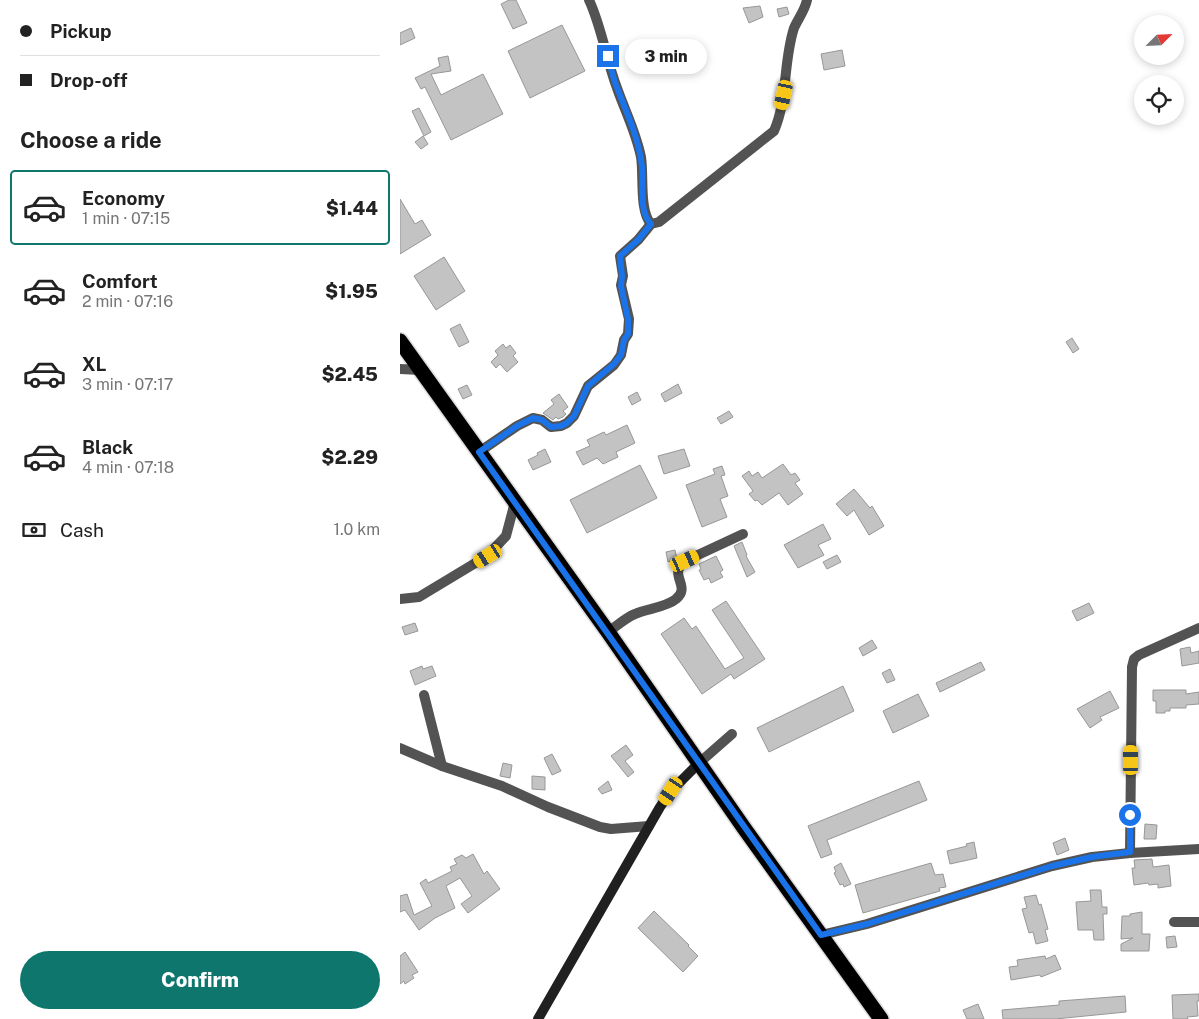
<!DOCTYPE html>
<meta charset="utf-8">
<style>
:root{--surface:#fff;--page:#f6f6f6;--text:#222;--muted:#767676;--line:#e0e0e0;--accent:#0f766e}
body{margin:0;font-family:"Public Sans",sans-serif;background:var(--page);color:var(--text);height:100vh;display:flex;flex-direction:column;font-size:19px;white-space:nowrap}
*{box-sizing:border-box;margin:0}
p{font-size:16px;color:var(--muted)}
.icon{flex:none;width:28px;height:28px;fill:none;stroke:currentColor;stroke-width:2;stroke-linecap:round;stroke-linejoin:round}
.map{position:relative;flex:1;overflow:hidden}
.panel{display:flex;flex-direction:column;background:var(--surface);width:400px}
.panel>*{flex:none}
.banner{display:grid;align-content:center;height:110px;padding:0 20px;background:var(--surface)}
.needle{width:32px;rotate:66deg}
.controls{position:absolute;left:734px;top:15px;display:grid;gap:10px}
.controls a{display:grid;place-items:center;width:50px;height:50px;border-radius:50%;background:var(--surface);box-shadow:0 2px 8px #0003;font-size:25px}
.end{position:absolute;width:22px;height:22px;margin:-11px;border:6px solid #1a73e8;background:#fff;box-shadow:0 0 0 2px #fff}
.from{border-radius:50%}
.bubble{position:absolute;height:35px;border-radius:18px;background:var(--surface);box-shadow:0 2px 8px #0003;font-size:16px;font-weight:800;line-height:35px;text-align:center}
.car{position:absolute;width:15px;height:30px;margin:-15px -8px;border-radius:6px;box-shadow:0 0 4px 1px #0007;background:linear-gradient(#f5c518 24%,#345 0 40%,#f5c518 0 76%,#345 0 86%,#f5c518 0)}
.banner b{display:flex;align-items:center;gap:18px;height:48px;font-size:19px}
.banner b+b{border-top:1px solid var(--line)}
.banner i{width:12px;height:12px;background:var(--text)}
ul{padding:0;list-style:none}
li{display:flex;align-items:center;gap:15px;height:75px;margin:0 10px 8px;padding:0 10px;border:2px solid transparent;border-radius:5px}
li div{flex:1}
li b{display:block;font-size:19px}
li em{font-style:normal;font-weight:800}
li.selected{border-color:var(--accent)}
li>.icon{width:45px;height:45px;stroke-width:1.5}
h2{padding:0 20px;font-size:22px;line-height:60px}
.pay{display:flex;align-items:center;gap:12px;height:55px;padding:0 20px;font-size:19px}
.pay p{margin-inline-start:auto}
.cta{display:flex;gap:10px;margin-top:auto;padding:10px 20px}
.cta a{flex:1;height:58px;border-radius:30px;background:var(--accent);color:#fff;font-size:20px;font-weight:800;line-height:58px;text-align:center}
main{display:flex;flex:1;min-height:0}
.map>svg:first-child{display:block}
.building{fill:#c3c3c3;stroke:#979797}
.lines{fill:none;stroke-linecap:round;stroke-linejoin:round}
.highway-casing{stroke:#dbdbdb;stroke-width:18}
.street{stroke:#535353;stroke-width:10}
.secondary{stroke:#202020;stroke-width:10}
.highway{stroke:#000;stroke-width:15}
.route{stroke:#1a73e8;stroke-width:6}
</style>
<main>
<section class="panel">
<div class="banner">
<b><i class="from"></i>Pickup</b>
<b><i></i>Drop-off</b>
</div>
<h2>Choose a ride</h2>
<ul>
<li class="selected"><svg class="icon" aria-label="car" viewBox="0 0 24 24"><path d="M5 17H2v-5l4-1 3-4h7l3 4 3 1v5h-3M9 17h6M6 11h13"/><circle cx="7" cy="17" r="2"/><circle cx="17" cy="17" r="2"/></svg><div><b>Economy</b><p>1 min · 07:15</p></div><em>$1.44</em></li>
<li><svg class="icon" aria-label="car" viewBox="0 0 24 24"><path d="M5 17H2v-5l4-1 3-4h7l3 4 3 1v5h-3M9 17h6M6 11h13"/><circle cx="7" cy="17" r="2"/><circle cx="17" cy="17" r="2"/></svg><div><b>Comfort</b><p>2 min · 07:16</p></div><em>$1.95</em></li>
<li><svg class="icon" aria-label="car" viewBox="0 0 24 24"><path d="M5 17H2v-5l4-1 3-4h7l3 4 3 1v5h-3M9 17h6M6 11h13"/><circle cx="7" cy="17" r="2"/><circle cx="17" cy="17" r="2"/></svg><div><b>XL</b><p>3 min · 07:17</p></div><em>$2.45</em></li>
<li><svg class="icon" aria-label="car" viewBox="0 0 24 24"><path d="M5 17H2v-5l4-1 3-4h7l3 4 3 1v5h-3M9 17h6M6 11h13"/><circle cx="7" cy="17" r="2"/><circle cx="17" cy="17" r="2"/></svg><div><b>Black</b><p>4 min · 07:18</p></div><em>$2.29</em></li>
</ul>
<div class="pay"><svg class="icon" aria-label="cash" viewBox="0 0 24 24"><path d="M3 7h18v10H3z"/><circle cx="12" cy="12" r="2"/></svg>Cash<p>1.0 km</p></div>
<div class="cta"><a>Confirm</a></div>
</section>
<div class="map">
<svg width="799" height="1019" viewBox="0 0 799 1019">
<rect width="100%" height="100%" fill="#fff"/>
<g class="building">
<polygon points="109,0 116,0 127,23 113,29 101,4"/>
<polygon points="360,6 363,17 349,23 343,8"/>
<polygon points="387,7 389,14 379,17 377,9"/>
<polygon points="162,25 185,71 130,98 108,51"/>
<polygon points="11,28 15,38 0,45 0,33"/>
<polygon points="442,50 445,66 424,70 421,54"/>
<polygon points="48,56 51,71 31,74 41,95 83,74 103,114 51,140 25,87 21,89 15,78 40,66 38,58"/>
<polygon points="19,108 31,132 24,136 12,111"/>
<polygon points="23,136 28,144 21,149 15,142"/>
<polygon points="0,199 15,224 22,220 31,235 0,254"/>
<polygon points="44,257 65,291 36,310 14,276"/>
<polygon points="60,324 69,342 59,347 50,329"/>
<polygon points="672,338 679,349 673,353 666,342"/>
<polygon points="103,344 106,348 110,345 116,353 113,356 118,362 107,372 100,364 96,368 91,362 98,355 95,351"/>
<polygon points="278,384 282,393 265,402 261,394"/>
<polygon points="67,385 72,395 63,399 58,389"/>
<polygon points="237,392 241,400 232,405 228,397"/>
<polygon points="159,394 168,407 163,411 166,414 163,417 158,419 156,417 153,420 143,413 154,404 151,400"/>
<polygon points="329,411 333,417 321,424 317,418"/>
<polygon points="227,425 235,443 216,452 218,457 203,464 197,458 183,465 176,452 190,446 187,440 204,432 206,435"/>
<polygon points="145,449 151,462 133,470 128,460 138,455 137,453"/>
<polygon points="284,449 290,466 264,474 258,456"/>
<polygon points="383,464 391,475 395,473 400,480 395,483 403,494 388,505 379,493 362,505 357,500 355,501 349,494 353,491 342,476 349,471 352,476 358,472 362,478"/>
<polygon points="240,465 257,498 187,533 170,500"/>
<polygon points="322,466 325,475 321,476 328,496 320,499 327,517 302,527 286,485 315,474 313,469"/>
<polygon points="454,489 470,508 472,506 484,526 469,535 454,510 447,516 436,504"/>
<polygon points="423,524 431,539 418,545 424,555 398,568 384,545"/>
<polygon points="342,542 347,555 346,556 355,572 347,577 334,546"/>
<polygon points="275,550 277,559 268,562 266,552"/>
<polygon points="437,555 441,562 427,569 423,562"/>
<polygon points="316,556 323,570 320,572 323,577 311,583 309,578 304,580 299,570 301,569 299,564"/>
<polygon points="326,601 365,659 334,679 331,674 302,694 261,634 284,618 292,629 296,626 325,669 344,658 312,610"/>
<polygon points="689,603 694,613 677,621 672,611"/>
<polygon points="15,623 18,631 5,635 2,627"/>
<polygon points="472,640 477,648 463,656 459,648"/>
<polygon points="790,647 791,653 799,651 799,663 782,666 780,649"/>
<polygon points="581,662 585,670 540,692 536,683"/>
<polygon points="22,666 23,669 32,666 36,676 15,685 10,671"/>
<polygon points="490,669 495,680 487,683 482,673"/>
<polygon points="443,686 454,711 369,752 357,728"/>
<polygon points="753,690 786,690 786,694 799,692 799,704 786,705 786,708 770,708 770,711 765,711 765,713 756,713 756,701 753,701"/>
<polygon points="710,691 719,708 700,717 702,720 690,728 677,709"/>
<polygon points="518,694 529,716 493,733 483,711"/>
<polygon points="226,745 233,755 225,761 234,772 228,777 211,756"/>
<polygon points="152,754 161,771 152,775 144,758"/>
<polygon points="103,763 112,765 110,778 100,776"/>
<polygon points="132,776 145,777 145,790 132,789"/>
<polygon points="208,781 212,790 202,794 198,789"/>
<polygon points="519,781 527,800 427,840 432,854 421,858 408,826"/>
<polygon points="745,824 757,825 756,839 744,839"/>
<polygon points="665,838 669,850 657,855 653,843"/>
<polygon points="574,842 577,858 550,864 547,851 567,846 566,844"/>
<polygon points="73,854 84,874 87,871 100,889 68,913 61,904 72,896 60,878 46,886 55,908 35,918 19,930 5,910 0,912 0,896 7,894 14,915 32,906 20,883 26,879 28,883 52,871 50,867 57,864 54,859 62,855 66,858"/>
<polygon points="752,859 753,867 769,865 771,886 758,888 758,884 749,885 748,883 734,885 732,868 735,868 734,860"/>
<polygon points="441,863 451,884 444,887 443,884 440,885 434,873 436,872 434,867"/>
<polygon points="531,863 535,875 543,874 546,887 539,888 540,891 463,913 455,885"/>
<polygon points="690,890 701,890 702,907 707,907 707,914 703,914 704,940 694,940 693,930 678,930 676,902 691,901"/>
<polygon points="636,895 639,905 641,904 648,929 645,930 648,941 636,944 633,932 629,933 622,909 627,908 624,897"/>
<polygon points="254,911 289,945 288,946 298,956 283,972 238,928"/>
<polygon points="742,912 742,934 750,934 749,951 721,951 721,944 733,938 721,939 722,916 730,916 730,914"/>
<polygon points="775,936 777,947 767,948 766,937"/>
<polygon points="5,952 18,972 12,975 14,978 5,984 4,981 0,984 0,956"/>
<polygon points="655,955 661,969 641,977 640,975 611,980 609,967 618,966 617,960 645,956 646,959"/>
<polygon points="799,994 799,1001 797,1001 798,1016 787,1017 788,1019 773,1019 772,995"/>
<polygon points="725,996 726,1012 655,1019 603,1019 602,1010 659,1005 659,1001"/>
<polygon points="578,1004 584,1019 567,1019 563,1010"/>
</g>
<g class="lines">
<g class="highway-casing">
<polyline id="highway" points="0,341 208,632 344,828 481,1019"/>
</g>
<g class="street">
<path d="M 189,0 C 202,28 206,59 217,88 C 225,111 236,132 241,157 C 244,175 239,211 251,224"/>
<polyline points="0,369 21,370"/>
<path d="M 79,452 L 117,426 L 133,418 L 142,420 L 151,427 L 161,426 L 167,423 L 174,416 L 188,386 L 214,365 L 221,355 L 224,340 L 228,334 L 229,319 L 221,285 L 223,276 L 220,256 L 238,240 L 251,224 L 259,222 L 374,131 C 388,99 383,62 394,28 C 398,19 405,10 407,0"/>
<polyline points="0,599 19,597 87,556 106,536 115,502"/>
<path d="M 208,632 C 217,626 225,618 235,614 C 246,609 267,607 276,599 C 292,586 267,575 285,561 L 343,534"/>
<polyline points="24,695 42,766"/>
<polyline points="0,748 42,766 102,786 148,807 200,827 211,829 249,826"/>
<polyline points="299,763 332,734"/>
<polyline points="730,853 732,667 734,659 739,655 799,628"/>
<polyline points="774,922 799,922"/>
<polyline points="421,935 467,924 652,866 692,857 730,853 799,849"/>
</g>
<polyline class="secondary" points="138,1019 260,807 271,791 299,763"/>
<use href="#highway" class="highway"/>
</g>
<g class="lines">
<path class="route" d="M 208,56 C 211,68 213,79 218,90 C 228,116 239,139 242,167 C 244,184 238,211 251,224 L 238,240 L 220,256 L 222,276 L 221,286 L 228,319 L 228,334 L 224,340 L 221,355 L 214,364 L 188,386 L 174,416 L 167,423 L 161,426 L 151,427 L 142,420 L 133,418 L 117,426 L 79,452 L 421,935 L 467,924 L 652,866 L 692,857 L 730,852 L 730,815"/>
</g>
</svg>
<div class="controls">
<a><svg class="needle" viewBox="-14 -14 28 28"><path d="M0-13l5 13h-10z" fill="#e53935"/><path d="M0 13l5-13h-10z" fill="#767676"/></svg></a>
<a><svg class="icon" aria-label="locate" viewBox="0 0 24 24"><circle cx="12" cy="12" r="6"/><path d="M12 2v4M12 18v4M2 12h4M18 12h4"/></svg></a>
</div>
<i class="end from" style="left:730px;top:815px"></i>
<i class="end" style="left:208px;top:56px"></i>
<div class="bubble" style="left:225px;top:39px;width:82px">3 min</div>
<i class="car" style="left:384px;top:95px;rotate:192deg"></i>
<i class="car" style="left:88px;top:556px;rotate:239deg"></i>
<i class="car" style="left:285px;top:561px;rotate:66deg"></i>
<i class="car" style="left:731px;top:760px;rotate:0deg"></i>
<i class="car" style="left:271px;top:791px;rotate:213deg"></i>
</div>
</main>
